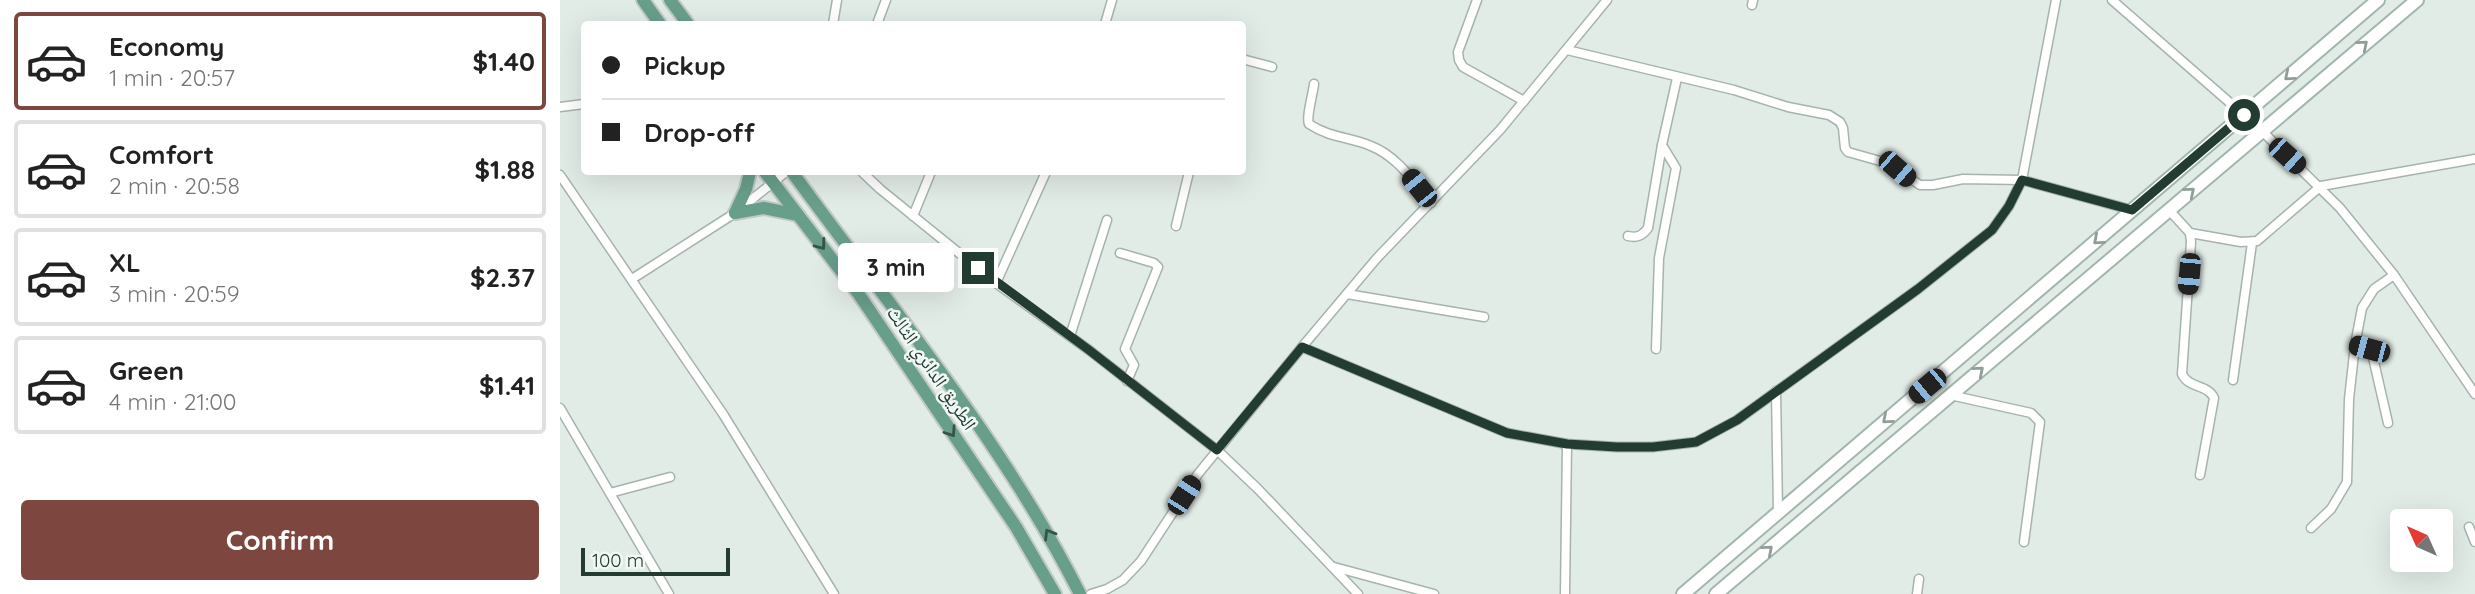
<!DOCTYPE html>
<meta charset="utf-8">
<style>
:root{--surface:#fff;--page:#f2f2f2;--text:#222;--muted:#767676;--line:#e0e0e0;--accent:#7d463e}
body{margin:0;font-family:Quicksand,"Noto Naskh Arabic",sans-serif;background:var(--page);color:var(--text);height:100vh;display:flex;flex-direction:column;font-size:26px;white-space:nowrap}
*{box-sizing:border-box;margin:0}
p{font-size:23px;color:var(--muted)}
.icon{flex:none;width:38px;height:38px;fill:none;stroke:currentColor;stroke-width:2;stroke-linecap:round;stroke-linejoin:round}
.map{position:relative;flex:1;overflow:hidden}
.side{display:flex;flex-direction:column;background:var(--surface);width:560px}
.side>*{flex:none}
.top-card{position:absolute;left:21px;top:21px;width:665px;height:154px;border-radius:7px;box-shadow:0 7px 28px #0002;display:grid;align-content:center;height:154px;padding:0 21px;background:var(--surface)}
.needle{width:46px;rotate:315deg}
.fabs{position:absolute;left:1830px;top:509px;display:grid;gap:14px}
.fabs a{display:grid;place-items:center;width:63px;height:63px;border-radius:7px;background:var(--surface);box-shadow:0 7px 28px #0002;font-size:35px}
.scale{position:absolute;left:21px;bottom:18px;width:149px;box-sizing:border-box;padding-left:7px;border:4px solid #233c32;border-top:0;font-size:19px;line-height:24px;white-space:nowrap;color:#233c32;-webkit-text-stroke:5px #f2f8f5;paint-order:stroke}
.end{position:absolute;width:32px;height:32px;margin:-16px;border:9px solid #233c32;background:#fff;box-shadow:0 0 0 4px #fff}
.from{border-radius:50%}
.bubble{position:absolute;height:49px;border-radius:7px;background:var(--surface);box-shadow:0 7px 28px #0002;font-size:23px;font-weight:700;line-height:49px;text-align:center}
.car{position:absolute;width:21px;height:42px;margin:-21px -10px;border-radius:9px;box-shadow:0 0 5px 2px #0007;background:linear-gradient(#222 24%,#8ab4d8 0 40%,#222 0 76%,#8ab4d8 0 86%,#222 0)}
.top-card b{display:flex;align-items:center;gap:24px;height:66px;font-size:26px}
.top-card b+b{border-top:2px solid var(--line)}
.top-card i{width:18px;height:18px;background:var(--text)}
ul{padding:12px 0 0;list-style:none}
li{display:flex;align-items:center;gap:21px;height:98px;margin:0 14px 10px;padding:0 7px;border:4px solid var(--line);border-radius:7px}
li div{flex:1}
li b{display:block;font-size:26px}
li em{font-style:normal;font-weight:700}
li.active{border-color:var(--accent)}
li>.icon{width:63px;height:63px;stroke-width:1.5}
.primary-button{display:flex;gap:14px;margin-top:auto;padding:14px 21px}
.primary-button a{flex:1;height:80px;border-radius:7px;background:var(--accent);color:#fff;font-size:28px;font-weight:700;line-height:80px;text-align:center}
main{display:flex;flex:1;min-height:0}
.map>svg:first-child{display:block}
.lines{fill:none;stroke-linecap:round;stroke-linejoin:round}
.minor-casing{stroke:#a5b4ac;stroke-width:11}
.secondary-casing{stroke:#a1b7ad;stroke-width:16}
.primary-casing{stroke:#c1c8c6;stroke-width:16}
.minor{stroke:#fff;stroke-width:8}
.secondary{stroke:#fff;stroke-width:12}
.primary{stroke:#689f8b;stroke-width:12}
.oneway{stroke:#919e98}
.oneway2{stroke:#345548}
.route{stroke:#233c32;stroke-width:9}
.labels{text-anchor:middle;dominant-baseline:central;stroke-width:5;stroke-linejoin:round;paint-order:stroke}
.street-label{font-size:19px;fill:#233c32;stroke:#f2f8f5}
</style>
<main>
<section class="side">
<ul>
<li class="active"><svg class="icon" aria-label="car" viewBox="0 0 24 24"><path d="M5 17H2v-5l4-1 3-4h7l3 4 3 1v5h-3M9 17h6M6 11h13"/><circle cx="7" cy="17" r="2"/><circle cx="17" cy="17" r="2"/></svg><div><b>Economy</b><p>1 min · 20:57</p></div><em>$1.40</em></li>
<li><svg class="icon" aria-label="car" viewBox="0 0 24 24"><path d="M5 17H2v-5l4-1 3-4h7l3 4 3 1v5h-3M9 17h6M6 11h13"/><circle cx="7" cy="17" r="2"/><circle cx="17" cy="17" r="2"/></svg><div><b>Comfort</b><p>2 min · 20:58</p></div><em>$1.88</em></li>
<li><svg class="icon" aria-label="car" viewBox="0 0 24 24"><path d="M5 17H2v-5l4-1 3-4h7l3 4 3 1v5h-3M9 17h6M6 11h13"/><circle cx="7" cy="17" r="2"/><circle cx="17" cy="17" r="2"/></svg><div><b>XL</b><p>3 min · 20:59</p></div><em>$2.37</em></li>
<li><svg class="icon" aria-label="car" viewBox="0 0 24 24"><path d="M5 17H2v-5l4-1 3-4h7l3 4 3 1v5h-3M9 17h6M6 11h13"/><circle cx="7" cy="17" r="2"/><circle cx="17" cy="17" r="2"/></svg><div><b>Green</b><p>4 min · 21:00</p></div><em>$1.41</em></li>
</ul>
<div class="primary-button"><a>Confirm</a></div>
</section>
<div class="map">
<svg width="1915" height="594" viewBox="0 0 1915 594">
<rect width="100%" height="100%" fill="#e2ece6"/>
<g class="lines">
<g class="minor-casing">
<g id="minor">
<polyline points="917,0 898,52 899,60 903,67 964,101"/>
<polyline points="1552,0 1684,115"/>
<polyline points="1192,5 1193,0"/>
<polyline points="273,24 277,0"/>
<polyline points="317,24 326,0"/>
<polyline points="545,24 552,0"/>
<polyline points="1007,50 1174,90 1228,107 1269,115 1280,122 1283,128 1285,148 1288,152 1327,163 1360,185 1373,185 1403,179 1462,180 1572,210"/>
<polyline points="682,59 712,67"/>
<path d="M 754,84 C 753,94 746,117 749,124 C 770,138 790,137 811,146 C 837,156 854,182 871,203"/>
<polyline points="0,107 24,104"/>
<polyline points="1702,131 1780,208 1834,275 1915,394"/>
<polyline points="302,172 320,189 436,283 529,350 657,450 698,489 798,594"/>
<polyline points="0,175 163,414 274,594"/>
<path d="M 1609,210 L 1630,233 L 1631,242 L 1622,374 C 1629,389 1648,384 1654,398 L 1640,475"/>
<polyline points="353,216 371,172"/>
<polyline points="616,226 629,172"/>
<polyline points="1630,233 1681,242 1697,241 1761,186 1915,159"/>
<path d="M 1068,236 C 1077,238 1082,236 1088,228 L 1102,145"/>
<polyline points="560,253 594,263 598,267 565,349 574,365 567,381"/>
<polyline points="72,279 175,213 226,172"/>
<polyline points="436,283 486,172"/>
<polyline points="787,294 924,317"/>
<polyline points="510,336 547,220"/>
<polyline points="1795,345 1809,349 1812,353 1828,423"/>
<polyline points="742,347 947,433 1007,444 1057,447 1093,447 1136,442 1177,420 1358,289 1432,230 1449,206 1462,180 1496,0"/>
<polyline points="1096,349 1099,258 1116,168 1102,145 1117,78"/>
<polyline points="1673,380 1692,243"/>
<polyline points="1216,391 1218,511"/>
<polyline points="1390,395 1471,413 1480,422 1464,542"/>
<polyline points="0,408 109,594"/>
<polyline points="50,493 110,477"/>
<polyline points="1909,527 1915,542"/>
<polyline points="1751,528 1771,509 1787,482 1789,399 1795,345 1802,308 1814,289 1834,275"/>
<polyline points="774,567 874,594"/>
<polyline points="531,594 547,589 563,580 581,561 638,474 742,347 817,258 940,130 1047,0"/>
<polyline points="1005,594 1007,444"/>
<polyline points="1357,594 1359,579"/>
</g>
</g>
<g class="secondary-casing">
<g id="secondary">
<polyline points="1123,594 1818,0"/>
<polyline points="1156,594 1857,0"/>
</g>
</g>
<g class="primary-casing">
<g id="primary">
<polyline points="83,0 100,24"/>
<polyline points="110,0 128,24"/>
<polyline points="205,172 298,293 456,527 495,594"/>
<path d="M 232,172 C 332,309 443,442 520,594"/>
<polyline points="175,213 204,208 238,215"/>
<polyline points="175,213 186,189 190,172"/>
</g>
</g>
<use href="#minor" class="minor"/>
<use href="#secondary" class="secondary"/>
<use href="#primary" class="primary"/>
</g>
<defs><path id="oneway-chevron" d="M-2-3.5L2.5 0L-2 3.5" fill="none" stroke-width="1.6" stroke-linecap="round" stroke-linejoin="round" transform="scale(1.75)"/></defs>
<g class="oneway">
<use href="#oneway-chevron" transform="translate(1803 45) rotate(-40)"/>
<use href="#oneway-chevron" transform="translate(1729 76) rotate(140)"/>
<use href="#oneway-chevron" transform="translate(1630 192) rotate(-40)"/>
<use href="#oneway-chevron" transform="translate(1538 240) rotate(139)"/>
<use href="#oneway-chevron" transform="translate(1419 371) rotate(-40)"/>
<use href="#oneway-chevron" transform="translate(1327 419) rotate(140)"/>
<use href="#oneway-chevron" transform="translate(1208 550) rotate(-41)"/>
</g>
<g class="oneway2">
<use href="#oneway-chevron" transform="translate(261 245) rotate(53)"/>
<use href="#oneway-chevron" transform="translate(391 432) rotate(56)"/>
<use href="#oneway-chevron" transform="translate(489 534) rotate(-121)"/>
</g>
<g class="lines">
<polyline class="route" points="418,268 529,350 657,450 742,347 947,433 1007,444 1057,447 1093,447 1136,442 1177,420 1358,289 1432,230 1449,206 1462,180 1572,210 1684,115"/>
</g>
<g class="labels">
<g class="street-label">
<text transform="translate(372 368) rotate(56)">الطريق الدائري الثالث</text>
</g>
</g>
</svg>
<div class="fabs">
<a><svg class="needle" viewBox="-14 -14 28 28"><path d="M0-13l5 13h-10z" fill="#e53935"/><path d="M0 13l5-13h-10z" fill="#767676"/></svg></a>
</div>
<div class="scale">100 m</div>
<i class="end from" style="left:1684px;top:115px"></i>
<i class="end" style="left:418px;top:268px"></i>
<div class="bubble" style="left:278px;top:243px;width:116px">3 min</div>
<i class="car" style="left:1727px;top:156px;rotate:132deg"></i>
<i class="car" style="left:1337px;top:169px;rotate:131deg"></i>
<i class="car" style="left:859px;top:188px;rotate:321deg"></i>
<i class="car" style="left:1629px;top:274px;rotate:185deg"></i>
<i class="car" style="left:1809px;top:349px;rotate:285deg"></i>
<i class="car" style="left:1367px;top:386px;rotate:230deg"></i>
<i class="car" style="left:624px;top:495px;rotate:33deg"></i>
<div class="top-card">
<b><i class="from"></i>Pickup</b>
<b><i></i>Drop-off</b>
</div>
</div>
</main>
